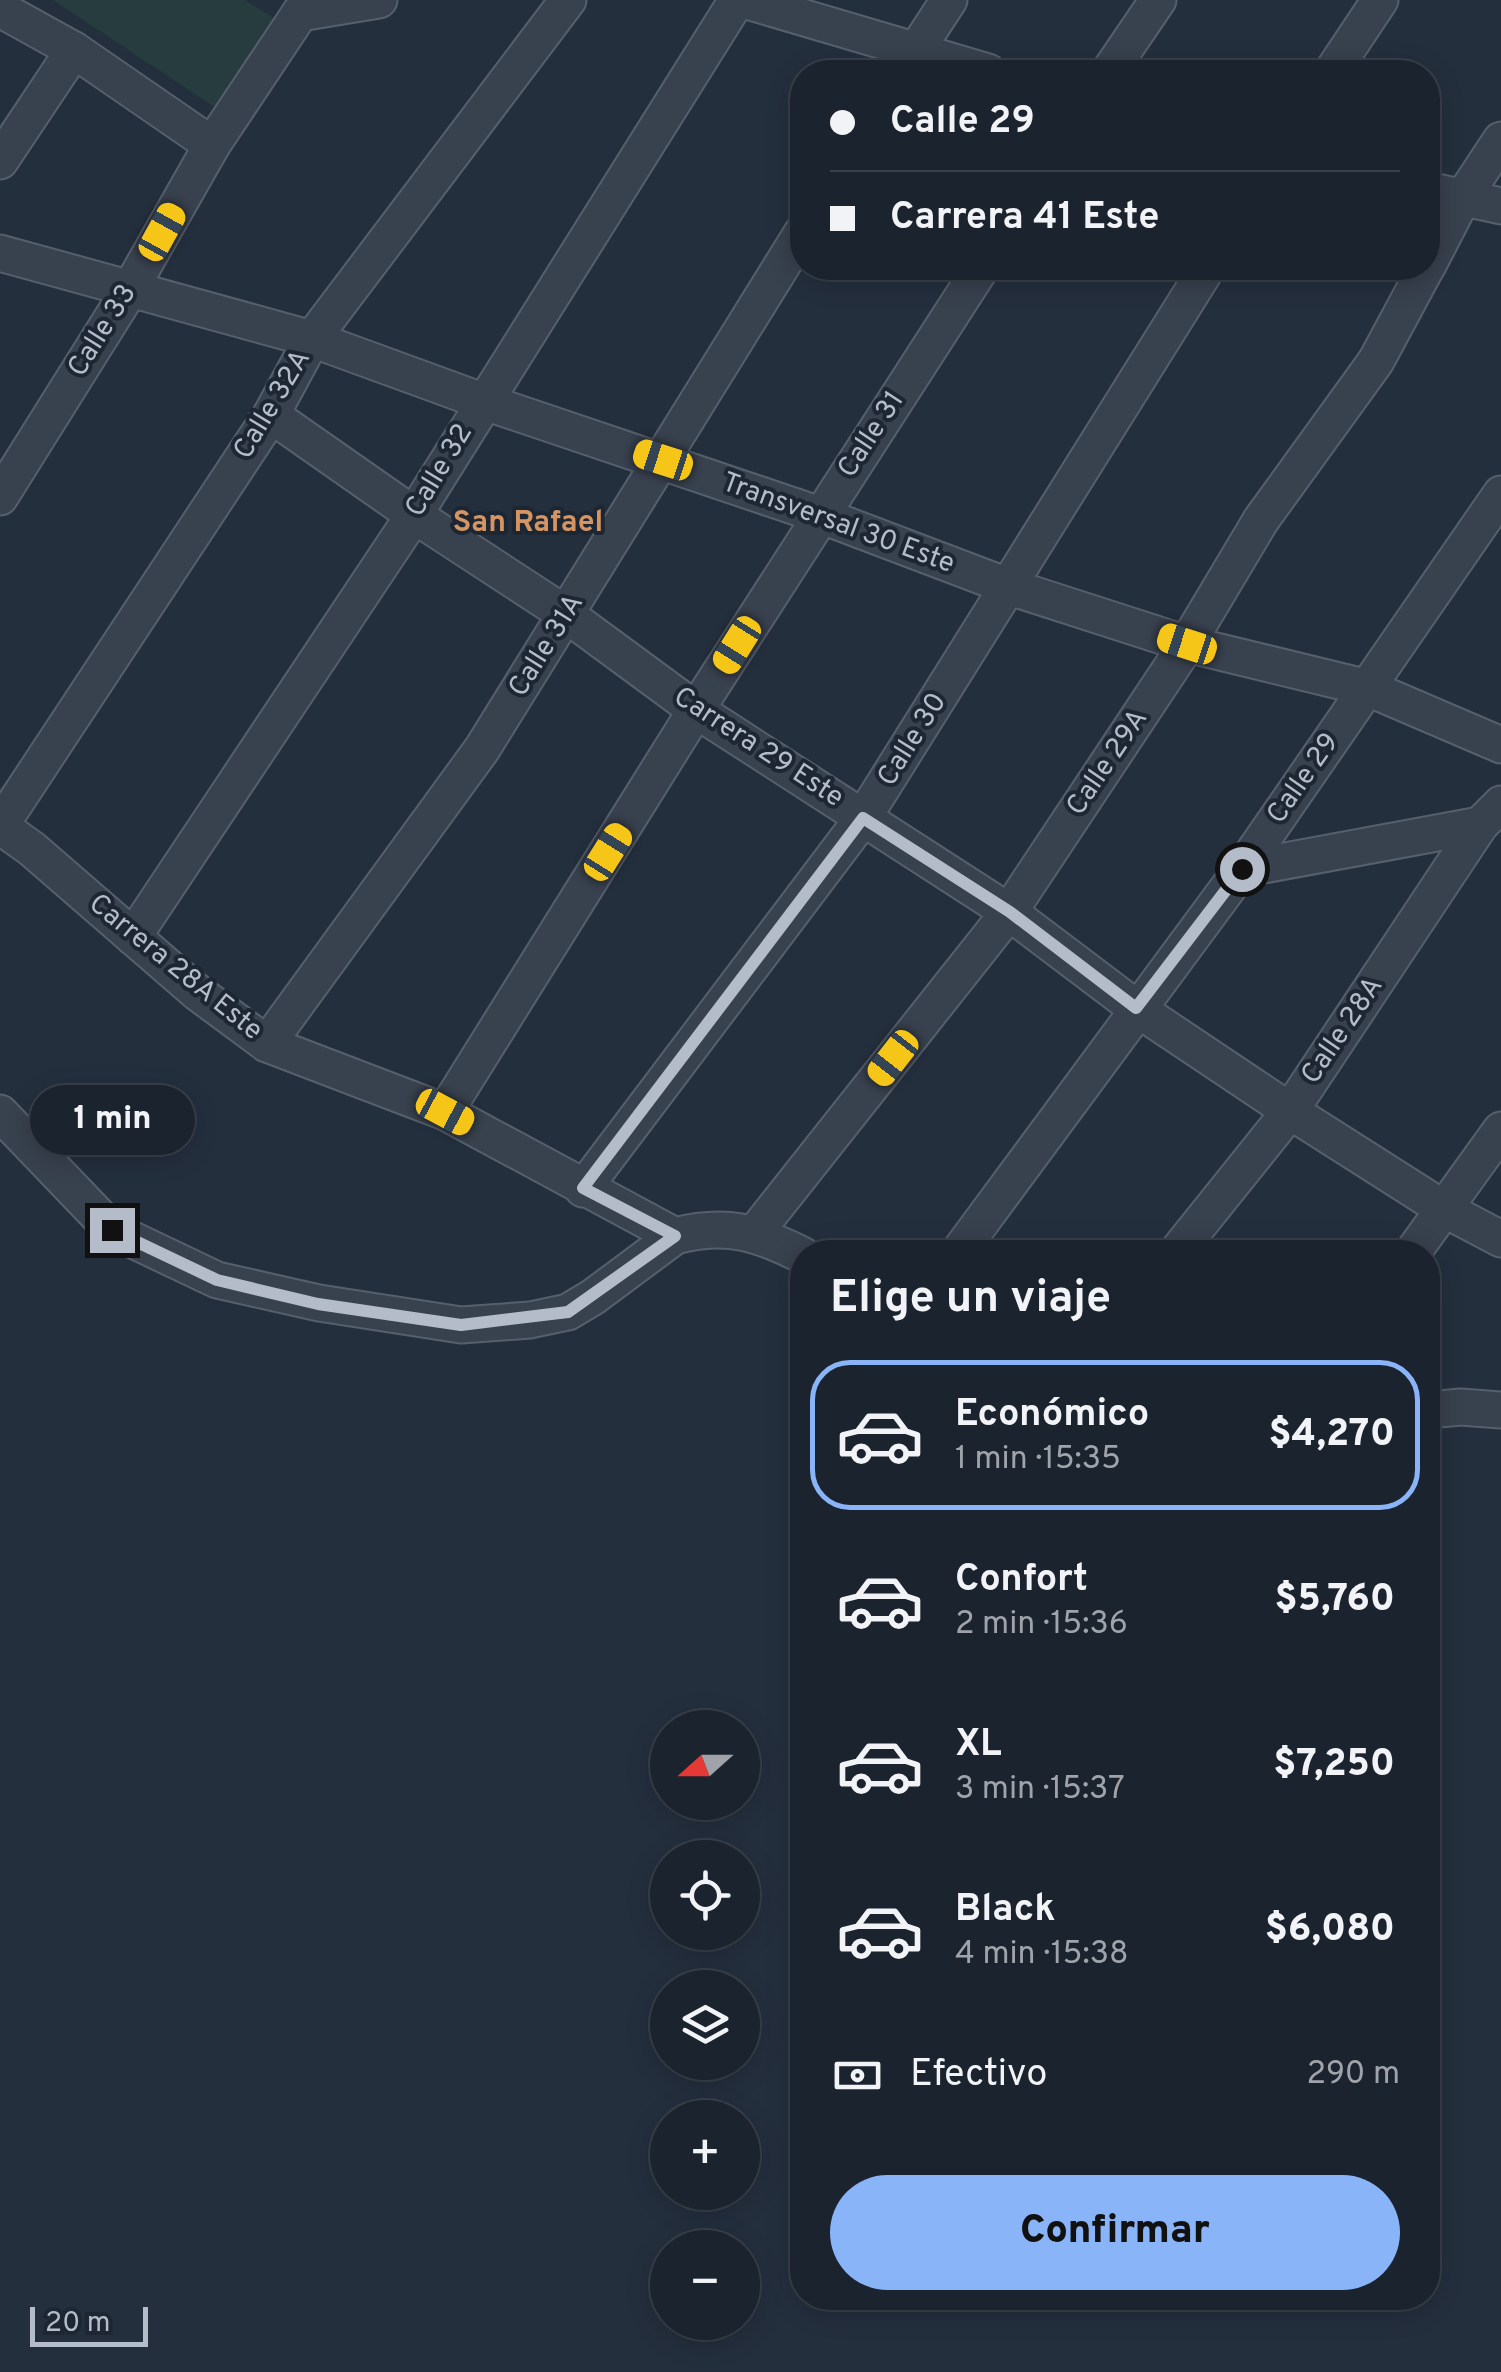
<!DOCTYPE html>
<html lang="es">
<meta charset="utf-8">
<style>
:root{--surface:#1b232e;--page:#242b36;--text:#f1f3f6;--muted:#a0a4aa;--line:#39404a;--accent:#8ab4f8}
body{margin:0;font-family:Overpass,sans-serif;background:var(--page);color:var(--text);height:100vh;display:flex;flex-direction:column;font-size:38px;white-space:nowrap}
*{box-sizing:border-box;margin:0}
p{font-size:32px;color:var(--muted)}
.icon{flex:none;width:55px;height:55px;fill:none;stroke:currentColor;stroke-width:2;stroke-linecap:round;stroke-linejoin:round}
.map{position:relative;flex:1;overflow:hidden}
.details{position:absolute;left:790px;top:1240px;width:650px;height:1070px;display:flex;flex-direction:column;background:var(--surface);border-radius:40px;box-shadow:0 5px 25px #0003,0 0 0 2px var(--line)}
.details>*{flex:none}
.guide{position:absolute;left:790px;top:60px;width:650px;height:220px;border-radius:40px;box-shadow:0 5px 25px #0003,0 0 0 2px var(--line);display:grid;align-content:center;height:220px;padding:0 40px;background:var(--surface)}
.needle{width:65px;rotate:249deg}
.controls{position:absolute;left:650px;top:1710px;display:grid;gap:20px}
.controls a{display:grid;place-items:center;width:110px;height:110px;border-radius:50%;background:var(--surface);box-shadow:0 5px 25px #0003,0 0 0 2px var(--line);font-size:50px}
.scale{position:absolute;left:30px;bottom:25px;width:118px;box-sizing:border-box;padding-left:10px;border:5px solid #b4bcc9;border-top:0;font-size:28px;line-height:35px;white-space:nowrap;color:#b4bcc9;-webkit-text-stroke:8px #1d2633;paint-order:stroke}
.end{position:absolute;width:45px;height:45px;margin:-22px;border:12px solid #b4bcc9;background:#111;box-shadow:0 0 0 5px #111}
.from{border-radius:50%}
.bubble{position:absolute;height:70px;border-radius:35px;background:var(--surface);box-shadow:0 5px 25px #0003,0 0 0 2px var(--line);font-size:32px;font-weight:800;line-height:70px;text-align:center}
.car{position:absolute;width:30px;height:60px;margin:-30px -15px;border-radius:12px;box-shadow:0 0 8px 2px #0007;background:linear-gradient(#f5c518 24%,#345 0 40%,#f5c518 0 76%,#345 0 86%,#f5c518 0)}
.guide b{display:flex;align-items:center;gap:35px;height:95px;font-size:38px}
.guide b+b{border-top:2px solid var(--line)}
.guide i{width:25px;height:25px;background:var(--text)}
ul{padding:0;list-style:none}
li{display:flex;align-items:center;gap:30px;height:150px;margin:0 20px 15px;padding:0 20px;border:5px solid transparent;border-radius:40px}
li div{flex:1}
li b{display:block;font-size:38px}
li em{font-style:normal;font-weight:800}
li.current{border-color:var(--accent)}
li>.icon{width:90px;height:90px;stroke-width:1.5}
h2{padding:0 40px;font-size:45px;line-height:120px}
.pay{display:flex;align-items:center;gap:25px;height:110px;padding:0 40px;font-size:38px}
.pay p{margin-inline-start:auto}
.action{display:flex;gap:20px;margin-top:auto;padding:20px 40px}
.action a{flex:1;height:115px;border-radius:60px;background:var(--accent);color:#111;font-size:40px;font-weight:800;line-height:115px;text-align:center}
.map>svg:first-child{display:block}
.green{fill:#263c3f}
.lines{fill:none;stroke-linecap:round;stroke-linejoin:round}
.minor-casing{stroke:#565f6c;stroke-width:39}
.minor{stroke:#38414e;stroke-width:35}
.route{stroke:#b4bcc9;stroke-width:12}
.labels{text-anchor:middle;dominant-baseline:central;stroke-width:8;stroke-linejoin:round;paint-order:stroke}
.street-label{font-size:28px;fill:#b4bcc9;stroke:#1d2633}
.neighbourhood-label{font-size:30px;font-weight:bold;fill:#d59563;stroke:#1d2633}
</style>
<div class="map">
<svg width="1501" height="2372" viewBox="0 0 1501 2372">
<rect width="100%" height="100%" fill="#242f3e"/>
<polygon class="green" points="53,0 245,0 282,23 225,114"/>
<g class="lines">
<g class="minor-casing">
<g id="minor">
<polyline points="744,0 988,72"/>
<polyline points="0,9 74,50 212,145"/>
<polyline points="300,13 379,0"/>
<polyline points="902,72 949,0"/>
<polyline points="1109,72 1158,0"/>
<polyline points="1332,72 1380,0"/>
<polyline points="0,161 74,50"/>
<polyline points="1428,190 1501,206"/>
<polyline points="0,253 312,339 482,401 820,515 1010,587 1187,644 1368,688 1501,745"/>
<polyline points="1428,265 1462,199 1501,140"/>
<polyline points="271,415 414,515 567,615 696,710 1009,912 1136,1008 1290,1111 1444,1209 1501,1239"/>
<polyline points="0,497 129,291 212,145 300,13"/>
<polyline points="0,826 271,415 312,339 568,0"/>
<path d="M 0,826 L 32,849 L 198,993 L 267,1044 L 445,1112 L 675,1236 C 727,1223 756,1232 802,1255"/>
<polyline points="1242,869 1480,825"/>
<polyline points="133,937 414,515 737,0"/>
<polyline points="267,1044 482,749 802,233"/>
<polyline points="445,1112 696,710 981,268"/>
<polyline points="0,1113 112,1230 217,1280 319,1303 461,1325 530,1320 568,1312 593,1297 675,1236"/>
<polyline points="583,1189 863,818 1207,268"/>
<polyline points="754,1234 1009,912 1187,644 1261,520 1376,361 1426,268"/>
<polyline points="959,1252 1242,869 1501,494"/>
<polyline points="1177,1252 1290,1111 1480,825 1501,804"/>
<polyline points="1413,1252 1501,1130"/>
<polyline points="1428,1410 1461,1407 1501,1410"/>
</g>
</g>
<use href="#minor" class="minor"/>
</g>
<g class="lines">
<polyline class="route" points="112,1230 217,1280 318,1304 461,1325 568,1312 675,1236 583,1188 863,818 1010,912 1136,1008 1242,869"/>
</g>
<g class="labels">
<g class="street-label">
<text transform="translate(103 331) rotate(-58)">Calle 33</text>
<text transform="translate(273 405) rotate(-59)">Calle 32A</text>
<text transform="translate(872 435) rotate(-57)">Calle 31</text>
<text transform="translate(440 471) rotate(-59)">Calle 32</text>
<text transform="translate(838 524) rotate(20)">Transversal 30 Este</text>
<text transform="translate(547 646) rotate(-58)">Calle 31A</text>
<text transform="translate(913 740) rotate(-58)">Calle 30</text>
<text transform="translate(758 748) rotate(33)">Carrera 29 Este</text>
<text transform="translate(1108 763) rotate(-56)">Calle 29A</text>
<text transform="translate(1304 779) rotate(-55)">Calle 29</text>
<text transform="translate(175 968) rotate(39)">Carrera 28A Este</text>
<text transform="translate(1343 1031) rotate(-56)">Calle 28A</text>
</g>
<g class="neighbourhood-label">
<text x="528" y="523">San Rafael</text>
</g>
</g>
</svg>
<div class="controls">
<a><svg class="needle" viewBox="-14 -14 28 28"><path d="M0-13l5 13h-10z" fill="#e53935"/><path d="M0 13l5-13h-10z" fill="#a0a4aa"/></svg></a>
<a><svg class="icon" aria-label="locate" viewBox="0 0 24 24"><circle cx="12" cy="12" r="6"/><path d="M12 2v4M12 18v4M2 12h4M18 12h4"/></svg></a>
<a><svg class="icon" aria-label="layers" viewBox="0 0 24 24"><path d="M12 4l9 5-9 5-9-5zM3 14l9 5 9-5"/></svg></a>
<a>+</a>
<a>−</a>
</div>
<div class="scale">20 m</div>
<i class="end from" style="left:1242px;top:869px"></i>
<i class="end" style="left:112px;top:1230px"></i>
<div class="bubble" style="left:30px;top:1085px;width:165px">1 min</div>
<i class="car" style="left:162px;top:232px;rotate:29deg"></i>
<i class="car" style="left:663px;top:460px;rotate:288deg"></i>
<i class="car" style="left:1187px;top:644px;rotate:288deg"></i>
<i class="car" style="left:737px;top:645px;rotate:212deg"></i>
<i class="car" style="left:608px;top:852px;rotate:32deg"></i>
<i class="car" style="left:893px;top:1058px;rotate:218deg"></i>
<i class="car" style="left:445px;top:1112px;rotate:118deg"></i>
<div class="guide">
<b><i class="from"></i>Calle 29</b>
<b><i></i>Carrera 41 Este</b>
</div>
<section class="details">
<h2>Elige un viaje</h2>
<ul>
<li class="current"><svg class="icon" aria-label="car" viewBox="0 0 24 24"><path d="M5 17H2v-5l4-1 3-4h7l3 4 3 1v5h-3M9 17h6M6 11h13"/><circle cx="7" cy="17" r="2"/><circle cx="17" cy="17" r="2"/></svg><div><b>Económico</b><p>1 min · 15:35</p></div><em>$4,270</em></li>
<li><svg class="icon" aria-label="car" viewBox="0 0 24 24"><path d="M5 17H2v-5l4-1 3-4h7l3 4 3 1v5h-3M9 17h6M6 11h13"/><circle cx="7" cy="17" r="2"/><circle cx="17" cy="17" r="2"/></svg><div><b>Confort</b><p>2 min · 15:36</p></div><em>$5,760</em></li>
<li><svg class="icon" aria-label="car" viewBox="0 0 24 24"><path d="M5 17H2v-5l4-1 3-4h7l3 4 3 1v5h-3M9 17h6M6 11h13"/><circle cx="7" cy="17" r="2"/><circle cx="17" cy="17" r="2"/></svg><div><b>XL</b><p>3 min · 15:37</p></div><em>$7,250</em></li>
<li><svg class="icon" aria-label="car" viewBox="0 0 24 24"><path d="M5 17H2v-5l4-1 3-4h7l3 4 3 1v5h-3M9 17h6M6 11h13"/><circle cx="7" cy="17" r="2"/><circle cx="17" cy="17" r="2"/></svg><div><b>Black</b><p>4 min · 15:38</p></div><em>$6,080</em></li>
</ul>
<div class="pay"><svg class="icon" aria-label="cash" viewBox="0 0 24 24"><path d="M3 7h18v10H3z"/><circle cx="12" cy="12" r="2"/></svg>Efectivo<p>290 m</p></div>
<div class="action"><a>Confirmar</a></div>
</section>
</div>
